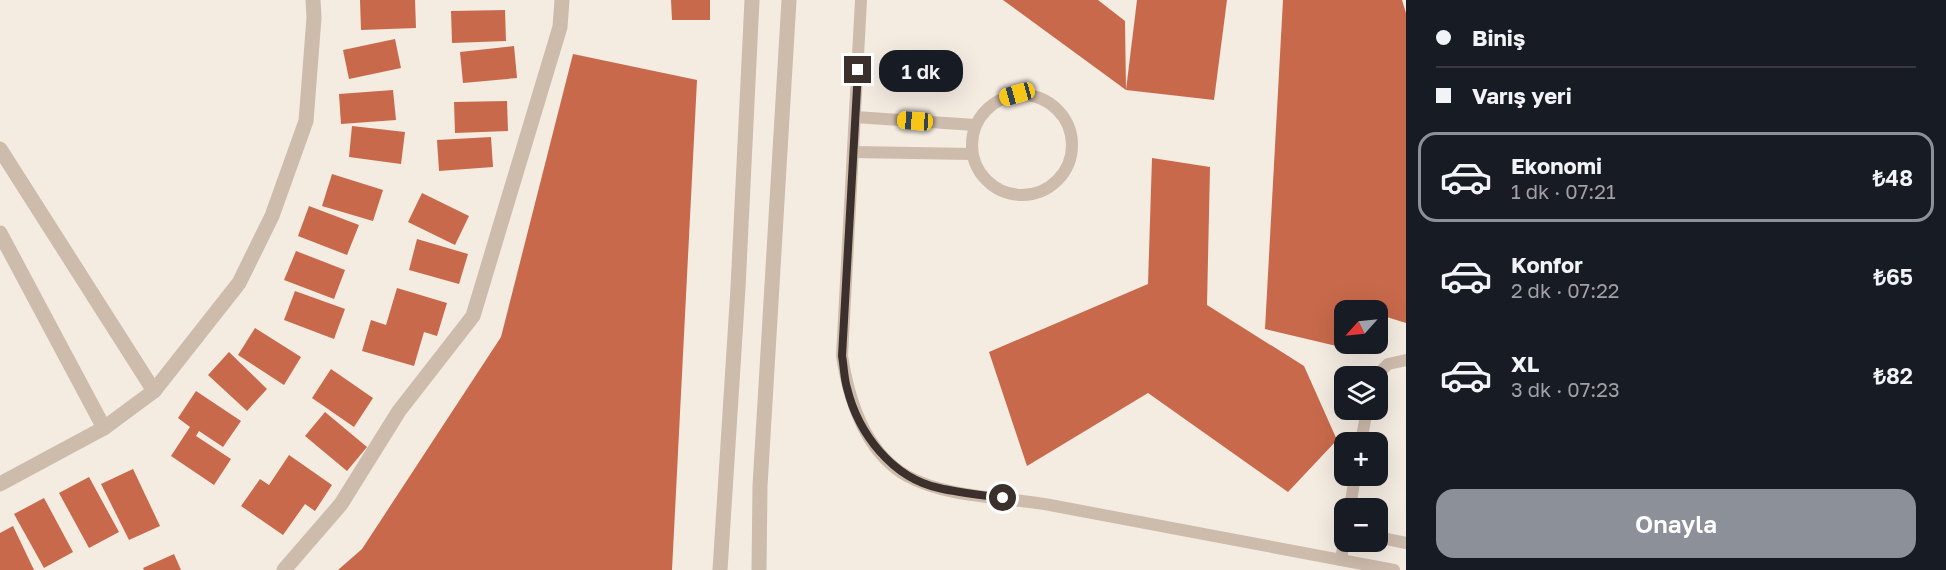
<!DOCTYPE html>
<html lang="tr">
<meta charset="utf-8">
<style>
:root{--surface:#171b24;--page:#242831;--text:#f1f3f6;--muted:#9ea1a6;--line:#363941;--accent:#8c9099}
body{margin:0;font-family:"Golos Text",sans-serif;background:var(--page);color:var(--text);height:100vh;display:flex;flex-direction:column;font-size:22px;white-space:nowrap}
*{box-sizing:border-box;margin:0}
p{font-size:20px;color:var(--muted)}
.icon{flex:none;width:33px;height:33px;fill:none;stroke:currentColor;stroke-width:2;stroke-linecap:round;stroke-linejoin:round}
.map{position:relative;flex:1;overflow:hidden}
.sheet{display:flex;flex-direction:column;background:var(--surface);width:540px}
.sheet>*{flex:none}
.hud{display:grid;align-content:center;height:132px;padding:0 30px;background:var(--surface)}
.needle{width:39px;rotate:243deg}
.tools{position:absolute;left:1334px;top:300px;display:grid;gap:12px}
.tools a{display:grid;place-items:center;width:54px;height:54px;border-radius:12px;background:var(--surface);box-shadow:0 6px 24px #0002;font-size:30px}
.end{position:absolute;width:27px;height:27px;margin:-14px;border:8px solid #3b302b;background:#fff;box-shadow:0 0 0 3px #fff}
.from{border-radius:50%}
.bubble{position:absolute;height:42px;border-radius:18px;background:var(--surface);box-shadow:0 6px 24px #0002;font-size:20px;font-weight:600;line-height:42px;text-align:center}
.car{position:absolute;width:18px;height:36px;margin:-18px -9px;border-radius:8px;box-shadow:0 0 4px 2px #0007;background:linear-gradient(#f5c518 24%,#345 0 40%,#f5c518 0 76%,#345 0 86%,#f5c518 0)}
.hud b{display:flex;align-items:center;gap:21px;height:57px;font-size:22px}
.hud b+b{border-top:2px solid var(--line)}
.hud i{width:15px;height:15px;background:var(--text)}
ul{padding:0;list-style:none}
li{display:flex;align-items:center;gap:18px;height:90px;margin:0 12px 9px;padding:0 18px;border:3px solid transparent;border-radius:18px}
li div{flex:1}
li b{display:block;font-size:22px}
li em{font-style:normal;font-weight:600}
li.selected{border-color:var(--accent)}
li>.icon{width:54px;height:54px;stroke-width:1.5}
.cta{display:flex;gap:12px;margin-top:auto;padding:12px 30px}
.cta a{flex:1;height:69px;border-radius:18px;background:var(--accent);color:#fff;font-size:24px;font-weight:600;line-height:69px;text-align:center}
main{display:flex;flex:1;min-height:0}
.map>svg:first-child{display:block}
.building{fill:#c8694b}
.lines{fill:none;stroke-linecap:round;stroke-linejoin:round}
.service{stroke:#cdbbac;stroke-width:12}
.minor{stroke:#cdbbac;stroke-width:15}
.tertiary{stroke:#cdbbac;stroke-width:15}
.route{stroke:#3b302b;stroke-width:8}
</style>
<main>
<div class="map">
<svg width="1406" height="570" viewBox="0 0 1406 570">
<rect width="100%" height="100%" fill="#f4ebe1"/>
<g class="building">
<polygon points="360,0 415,0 416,28 361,30"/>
<polygon points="671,0 710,0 710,20 672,20"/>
<polygon points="1003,0 1098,0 1125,21 1126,90"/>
<polygon points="1137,0 1227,0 1214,100 1126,90"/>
<polygon points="1283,0 1402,0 1406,13 1406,323 1377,314 1377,310 1344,310 1344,344 1368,344 1366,353 1265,329"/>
<polygon points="505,10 506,41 452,43 451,11"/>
<polygon points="395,39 401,68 349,79 343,50"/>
<polygon points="514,46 517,78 463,83 460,52"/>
<polygon points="573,54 697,80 672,570 338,570 362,549 501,337"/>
<polygon points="393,90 396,120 341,124 339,94"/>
<polygon points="507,101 508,131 455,133 454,102"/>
<polygon points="352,126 405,132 401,164 349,157"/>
<polygon points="491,137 493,167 439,171 437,140"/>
<polygon points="1152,158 1210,167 1207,305 1304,366 1337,440 1288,492 1148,393 1027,466 989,352 1148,284"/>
<polygon points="332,174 383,190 373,221 322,206"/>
<polygon points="422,193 469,216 455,245 408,222"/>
<polygon points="309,206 359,225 347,255 298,236"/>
<polygon points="417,239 468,254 459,284 409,270"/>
<polygon points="296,251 345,270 334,299 284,280"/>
<polygon points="397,288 447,303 437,336 424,332 414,366 362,351 371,320 386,325"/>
<polygon points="295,291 345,309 334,339 284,320"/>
<polygon points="255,328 301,357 284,385 238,355"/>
<polygon points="229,352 267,389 247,411 208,375"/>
<polygon points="331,369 373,398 354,427 312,398"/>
<polygon points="196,391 241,421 223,447 199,431 196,436 231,459 214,485 171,456 190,427 178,418"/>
<polygon points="325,412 367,447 347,471 305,436"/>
<polygon points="289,455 332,485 315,511 305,504 283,535 241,506 260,479 269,485"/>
<polygon points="133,469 160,526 129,540 101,484"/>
<polygon points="89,477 119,532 89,548 59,493"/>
<polygon points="44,498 73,552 44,568 14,514"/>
<polygon points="13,526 34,570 0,570 0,533"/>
<polygon points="174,554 181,570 144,570 143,568"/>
</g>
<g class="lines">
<g class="service">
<path d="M 861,0 L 842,356 C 849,401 865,452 907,476 C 947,498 1005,497 1050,505 C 1164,526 1279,548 1394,570"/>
<circle cx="1022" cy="145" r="50"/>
<polyline points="855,117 975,125"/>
<polyline points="853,152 972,154"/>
<polyline points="1376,376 1388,364 1406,360"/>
<polyline points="1361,442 1367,410"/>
<polyline points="1350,508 1355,476"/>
<polyline points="1377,537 1406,543"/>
<polyline points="1341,560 1344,542"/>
</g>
<g class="minor">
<polyline points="0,149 154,391"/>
<polyline points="0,233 104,428"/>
<polyline points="0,484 104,428 154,391 239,283 272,216 306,121 314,18 313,0"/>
<polyline points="284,570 341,504 399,411 473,316 560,27 562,0"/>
</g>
<g class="tertiary">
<polyline points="720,570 738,288 752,0"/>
<polyline points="759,570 760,486 789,0"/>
</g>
</g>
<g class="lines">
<path class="route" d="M 858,70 L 842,356 C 844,367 844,378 847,388 C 858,433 892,478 939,488 C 960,493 982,495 1003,498"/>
</g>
</svg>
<div class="tools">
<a><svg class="needle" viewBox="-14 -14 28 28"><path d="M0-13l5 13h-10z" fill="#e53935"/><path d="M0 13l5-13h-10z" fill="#9ea1a6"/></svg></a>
<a><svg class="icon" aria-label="layers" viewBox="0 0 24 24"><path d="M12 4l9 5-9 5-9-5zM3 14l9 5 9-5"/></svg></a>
<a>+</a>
<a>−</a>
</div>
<i class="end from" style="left:1003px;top:498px"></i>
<i class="end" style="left:858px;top:70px"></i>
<div class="bubble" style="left:879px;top:50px;width:84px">1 dk</div>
<i class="car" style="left:1017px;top:94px;rotate:254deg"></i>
<i class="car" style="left:915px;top:121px;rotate:274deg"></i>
</div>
<section class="sheet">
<div class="hud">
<b><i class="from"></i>Biniş</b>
<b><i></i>Varış yeri</b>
</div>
<ul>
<li class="selected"><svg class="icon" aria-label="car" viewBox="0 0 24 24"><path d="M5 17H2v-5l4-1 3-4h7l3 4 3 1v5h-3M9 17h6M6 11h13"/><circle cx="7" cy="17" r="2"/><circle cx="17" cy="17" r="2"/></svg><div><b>Ekonomi</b><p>1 dk · 07:21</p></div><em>₺48</em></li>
<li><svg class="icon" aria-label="car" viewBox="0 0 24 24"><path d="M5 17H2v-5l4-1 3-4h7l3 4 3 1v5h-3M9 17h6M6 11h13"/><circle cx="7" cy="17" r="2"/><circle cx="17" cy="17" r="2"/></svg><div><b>Konfor</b><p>2 dk · 07:22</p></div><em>₺65</em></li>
<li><svg class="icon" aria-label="car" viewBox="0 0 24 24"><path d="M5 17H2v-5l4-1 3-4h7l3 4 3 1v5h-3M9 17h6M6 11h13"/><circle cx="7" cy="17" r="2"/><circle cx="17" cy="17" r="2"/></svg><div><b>XL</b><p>3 dk · 07:23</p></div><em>₺82</em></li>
</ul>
<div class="cta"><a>Onayla</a></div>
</section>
</main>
